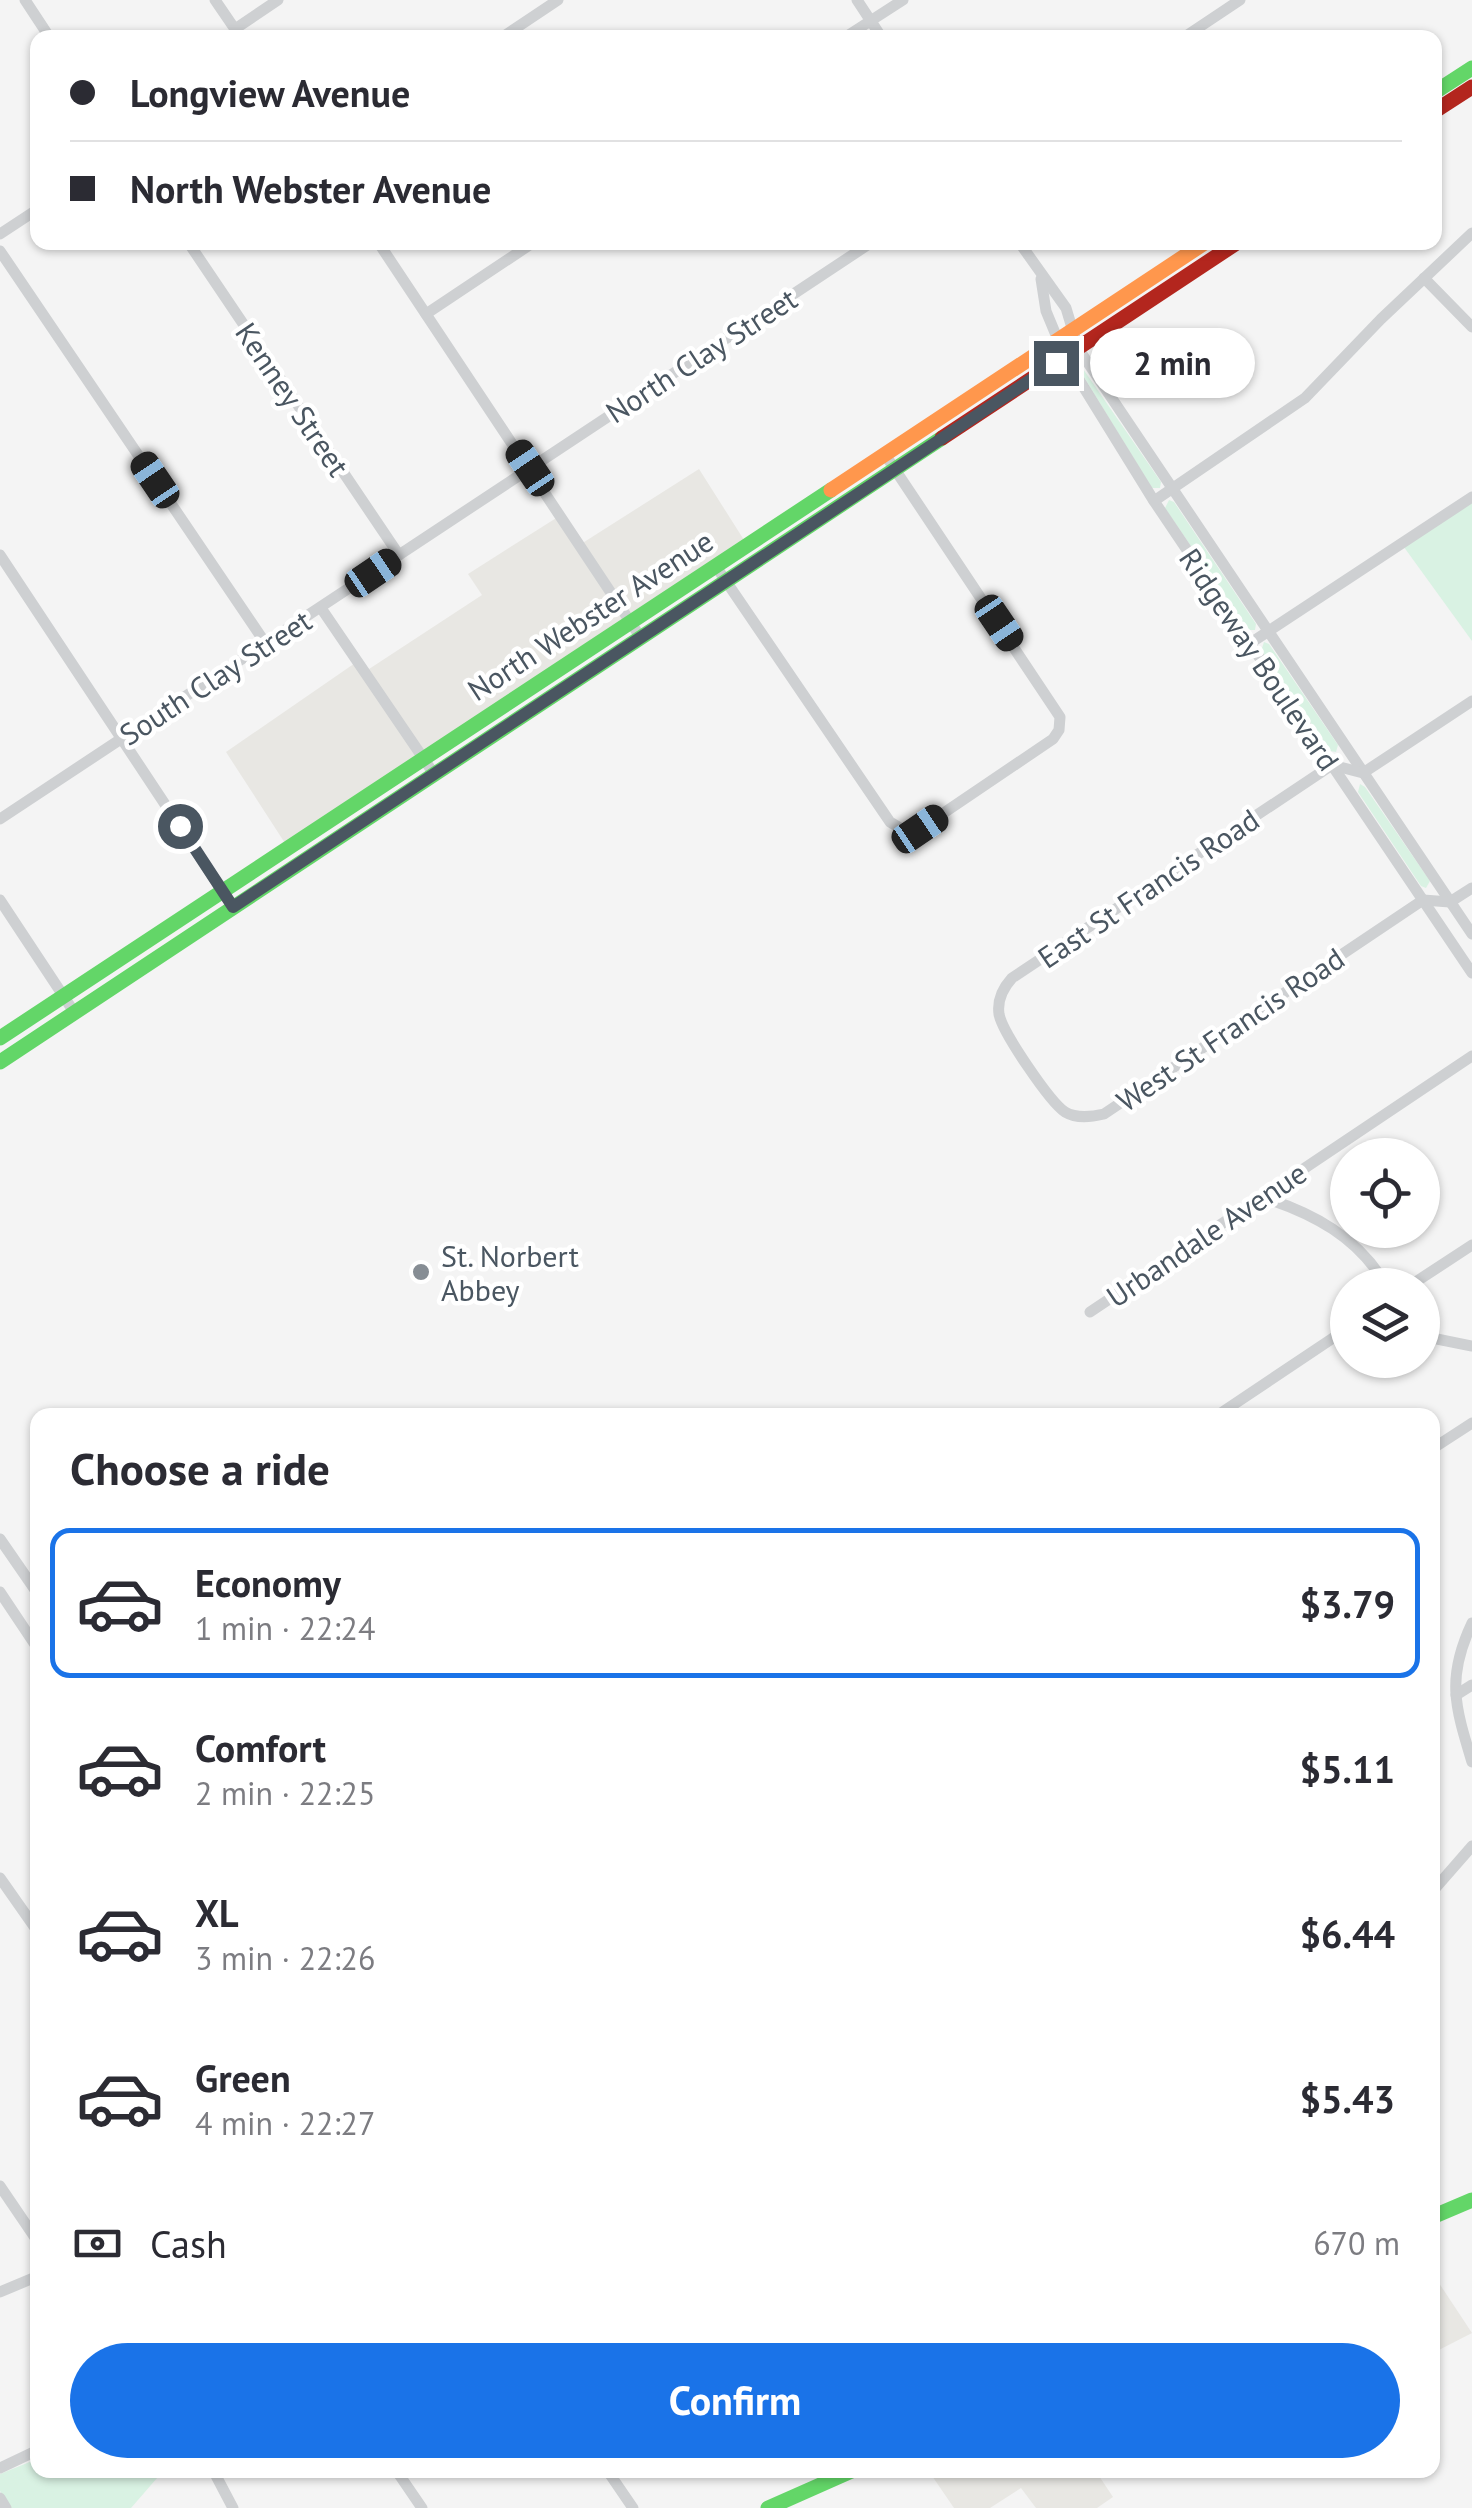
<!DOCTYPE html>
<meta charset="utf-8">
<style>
:root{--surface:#fff;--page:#f7f7f7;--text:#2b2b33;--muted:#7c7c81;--line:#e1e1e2;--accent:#1a73e8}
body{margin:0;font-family:"PT Sans",sans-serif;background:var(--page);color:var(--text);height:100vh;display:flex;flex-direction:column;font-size:38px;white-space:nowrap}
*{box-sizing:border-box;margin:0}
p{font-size:32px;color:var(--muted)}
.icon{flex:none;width:55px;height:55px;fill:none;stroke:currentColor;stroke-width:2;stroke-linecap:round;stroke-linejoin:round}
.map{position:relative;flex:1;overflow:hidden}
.sheet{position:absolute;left:30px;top:1408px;width:1410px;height:1070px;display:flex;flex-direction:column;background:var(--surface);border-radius:20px;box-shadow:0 2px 8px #0004}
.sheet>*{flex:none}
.hud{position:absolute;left:30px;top:30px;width:1412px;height:220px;border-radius:20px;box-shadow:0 2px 8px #0004;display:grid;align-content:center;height:220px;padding:0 40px;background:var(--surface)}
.fabs{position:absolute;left:1330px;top:1138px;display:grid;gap:20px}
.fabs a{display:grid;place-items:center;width:110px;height:110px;border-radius:50%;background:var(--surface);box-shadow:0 2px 8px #0004;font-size:50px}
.end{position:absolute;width:45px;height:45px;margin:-22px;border:12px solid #4a5661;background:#fff;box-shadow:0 0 0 5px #fff}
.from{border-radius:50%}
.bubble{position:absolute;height:70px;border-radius:35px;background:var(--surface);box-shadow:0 2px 8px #0004;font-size:32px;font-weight:700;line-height:70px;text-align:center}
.car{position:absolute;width:30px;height:60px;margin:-30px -15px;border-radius:12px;box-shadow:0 0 8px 2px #0007;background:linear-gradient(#222 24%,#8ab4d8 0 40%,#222 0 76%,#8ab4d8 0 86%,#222 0)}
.hud b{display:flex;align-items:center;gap:35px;height:95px;font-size:38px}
.hud b+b{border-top:2px solid var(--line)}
.hud i{width:25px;height:25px;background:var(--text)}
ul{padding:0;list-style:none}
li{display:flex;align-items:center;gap:30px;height:150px;margin:0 20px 15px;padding:0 20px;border:5px solid transparent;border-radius:20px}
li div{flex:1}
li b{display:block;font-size:38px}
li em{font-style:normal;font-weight:700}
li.on{border-color:var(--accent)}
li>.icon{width:90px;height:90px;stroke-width:1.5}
h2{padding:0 40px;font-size:45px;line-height:120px}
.pay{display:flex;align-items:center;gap:25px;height:110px;padding:0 40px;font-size:38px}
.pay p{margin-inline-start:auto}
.action{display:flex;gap:20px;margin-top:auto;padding:20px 40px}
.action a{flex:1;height:115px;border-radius:60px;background:var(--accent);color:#fff;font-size:40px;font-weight:700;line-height:115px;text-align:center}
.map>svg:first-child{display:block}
.commercial{fill:#e8e7e3}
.green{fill:#d9f2e3}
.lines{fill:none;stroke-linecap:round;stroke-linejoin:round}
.street{stroke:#ced0d2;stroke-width:11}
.fast{stroke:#63d668;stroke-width:15}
.slow{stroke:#ff974d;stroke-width:15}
.jam{stroke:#b3261e;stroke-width:15}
.route{stroke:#4a5661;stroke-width:12}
.poi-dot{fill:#868d94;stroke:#fff;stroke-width:4}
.labels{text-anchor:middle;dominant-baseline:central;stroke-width:9;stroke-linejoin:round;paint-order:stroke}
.street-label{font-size:30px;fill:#4a5661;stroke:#fff}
.poi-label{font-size:30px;fill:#4a5661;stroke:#fff;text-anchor:start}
</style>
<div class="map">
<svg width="1472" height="2508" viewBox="0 0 1472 2508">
<rect width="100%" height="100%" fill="#f4f4f4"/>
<g class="commercial">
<polygon points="699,469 751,551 292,854 226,752 358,661 366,671 482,595 468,574 561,515 581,544"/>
<polygon points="1433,2274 1472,2333 1433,2353 1432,2353"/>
<polygon points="928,2470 1095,2470 1113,2497 1097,2508 1036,2508 1021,2488 990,2508 954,2508"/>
</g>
<g class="green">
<polygon points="1079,363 1161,482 1160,488 1152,488 1077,366"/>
<polygon points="1472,497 1472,641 1401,543"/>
<polygon points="1169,500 1174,502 1256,624 1255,630 1248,630 1165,508"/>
<polygon points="1264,642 1269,644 1338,745 1336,752 1330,751 1261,651"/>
<polygon points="1360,784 1365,787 1430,881 1426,888 1421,886 1358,792"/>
<polygon points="37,2459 38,2470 164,2470 131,2508 11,2508 0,2491 0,2474"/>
</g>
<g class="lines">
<g class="street">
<polyline points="25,0 50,38"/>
<polyline points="215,0 241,38"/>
<polyline points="857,0 882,38"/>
<polyline points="235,29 278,0"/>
<polyline points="501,38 558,0"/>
<polyline points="844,38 903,0"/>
<polyline points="1183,38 1240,0"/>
<polyline points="0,234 38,209"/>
<polyline points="188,242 399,555"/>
<polyline points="378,242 641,638"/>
<polyline points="1019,242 1066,308 1078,348 1472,934"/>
<polyline points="0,251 266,644"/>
<polyline points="1424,278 1472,327"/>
<polyline points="1041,279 1046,311 1065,357 1154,501 1472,973"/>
<polyline points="426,314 534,242"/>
<polyline points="1154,501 1305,398 1381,319 1472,233"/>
<polyline points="0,555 233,907"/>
<polyline points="715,565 890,822 905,831 920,829 1053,739 1059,730 1060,717 884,453"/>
<polyline points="321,608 434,774"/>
<polyline points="1249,644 1472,497"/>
<path d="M 1472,701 L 1363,773 L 1332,765 L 1012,978 C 1003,988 997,1000 999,1014 C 1002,1032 1050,1102 1065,1112 C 1077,1119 1091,1117 1104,1114 L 1423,900 L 1450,902 L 1472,888"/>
<polyline points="0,819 872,242"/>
<polyline points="0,900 74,1012"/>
<path d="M 1262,1197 C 1313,1213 1358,1237 1386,1285"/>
<polyline points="1411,1285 1472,1245"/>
<polyline points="1090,1312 1472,1056"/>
<polyline points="1422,1336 1472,1346"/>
<polyline points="1218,1415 1348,1328"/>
<polyline points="1432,1449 1472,1423"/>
<polyline points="0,1539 38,1594"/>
<polyline points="0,1592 38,1649"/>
<path d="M 1472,1623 C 1446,1678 1455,1706 1472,1762"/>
<polyline points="1456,1695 1472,1685"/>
<polyline points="0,1878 38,1932"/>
<polyline points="1432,1892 1472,1846"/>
<polyline points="1432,1934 1434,1936"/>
<polyline points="0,2186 38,2242"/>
<polyline points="0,2292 38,2276"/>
<polyline points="0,2468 38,2450"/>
<polyline points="213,2470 233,2508"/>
<polyline points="396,2470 422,2508"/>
<polyline points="607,2470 633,2508"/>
<polyline points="0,2498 6,2508"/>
</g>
<g class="fast">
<polyline points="1435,92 1472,68"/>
<polyline points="0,1038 831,490"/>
<polyline points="0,1062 942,438"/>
<polyline points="1432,2217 1472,2200"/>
<polyline points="768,2508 854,2470"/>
</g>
<polyline class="slow" points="831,490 1206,242"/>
<g class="jam">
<polyline points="1435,111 1472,87"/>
<polyline points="942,438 1238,242"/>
</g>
</g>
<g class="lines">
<polyline class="route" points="180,826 233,907 1056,363"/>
</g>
<circle class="poi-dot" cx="421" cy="1272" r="10"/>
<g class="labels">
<g class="street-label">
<text transform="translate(701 355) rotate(-33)">North Clay Street</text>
<text transform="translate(293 399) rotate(56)">Kenney Street</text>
<text transform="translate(590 615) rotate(-33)">North Webster Avenue</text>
<text transform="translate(1260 659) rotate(56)">Ridgeway Boulevard</text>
<text transform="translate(215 677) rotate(-33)">South Clay Street</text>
<text transform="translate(1148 888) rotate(-34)">East St Francis Road</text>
<text transform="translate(1230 1029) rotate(-34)">West St Francis Road</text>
<text transform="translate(1206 1234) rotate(-34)">Urbandale Avenue</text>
</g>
<g class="poi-label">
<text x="441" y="1255">St. Norbert<tspan x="441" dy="34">Abbey</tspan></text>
</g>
</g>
</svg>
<div class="fabs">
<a><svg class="icon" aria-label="locate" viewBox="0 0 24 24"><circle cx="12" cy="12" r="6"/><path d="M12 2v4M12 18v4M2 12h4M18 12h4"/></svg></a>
<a><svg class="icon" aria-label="layers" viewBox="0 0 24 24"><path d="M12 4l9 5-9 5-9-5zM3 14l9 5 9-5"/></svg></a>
</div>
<i class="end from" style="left:180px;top:826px"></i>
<i class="end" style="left:1056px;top:363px"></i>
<div class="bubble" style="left:1090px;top:328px;width:165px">2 min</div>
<i class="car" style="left:530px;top:468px;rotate:326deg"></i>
<i class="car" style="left:155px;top:480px;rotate:326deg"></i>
<i class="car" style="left:373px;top:573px;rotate:56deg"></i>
<i class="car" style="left:999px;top:623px;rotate:146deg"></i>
<i class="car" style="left:920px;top:829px;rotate:56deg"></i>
<div class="hud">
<b><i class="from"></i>Longview Avenue</b>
<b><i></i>North Webster Avenue</b>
</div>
<section class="sheet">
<h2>Choose a ride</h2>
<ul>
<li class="on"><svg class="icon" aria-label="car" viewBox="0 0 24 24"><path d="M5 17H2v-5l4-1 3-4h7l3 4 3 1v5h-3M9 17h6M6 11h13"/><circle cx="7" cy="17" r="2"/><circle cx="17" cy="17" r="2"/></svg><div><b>Economy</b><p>1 min · 22:24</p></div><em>$3.79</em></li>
<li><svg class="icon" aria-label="car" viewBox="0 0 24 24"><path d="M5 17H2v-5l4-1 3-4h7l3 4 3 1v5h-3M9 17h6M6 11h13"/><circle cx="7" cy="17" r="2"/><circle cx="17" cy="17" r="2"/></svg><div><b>Comfort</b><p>2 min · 22:25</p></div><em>$5.11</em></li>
<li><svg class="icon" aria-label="car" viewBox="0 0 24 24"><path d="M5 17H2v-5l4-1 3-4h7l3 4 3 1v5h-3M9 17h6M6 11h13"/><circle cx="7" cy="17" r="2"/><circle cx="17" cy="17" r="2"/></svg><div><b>XL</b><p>3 min · 22:26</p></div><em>$6.44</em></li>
<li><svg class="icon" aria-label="car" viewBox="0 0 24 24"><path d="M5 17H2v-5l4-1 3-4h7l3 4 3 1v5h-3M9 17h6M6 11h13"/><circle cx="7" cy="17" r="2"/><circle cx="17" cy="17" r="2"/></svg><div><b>Green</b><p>4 min · 22:27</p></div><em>$5.43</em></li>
</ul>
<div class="pay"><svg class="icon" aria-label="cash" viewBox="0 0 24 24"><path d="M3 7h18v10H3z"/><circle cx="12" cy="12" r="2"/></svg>Cash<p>670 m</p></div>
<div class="action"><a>Confirm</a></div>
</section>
</div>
